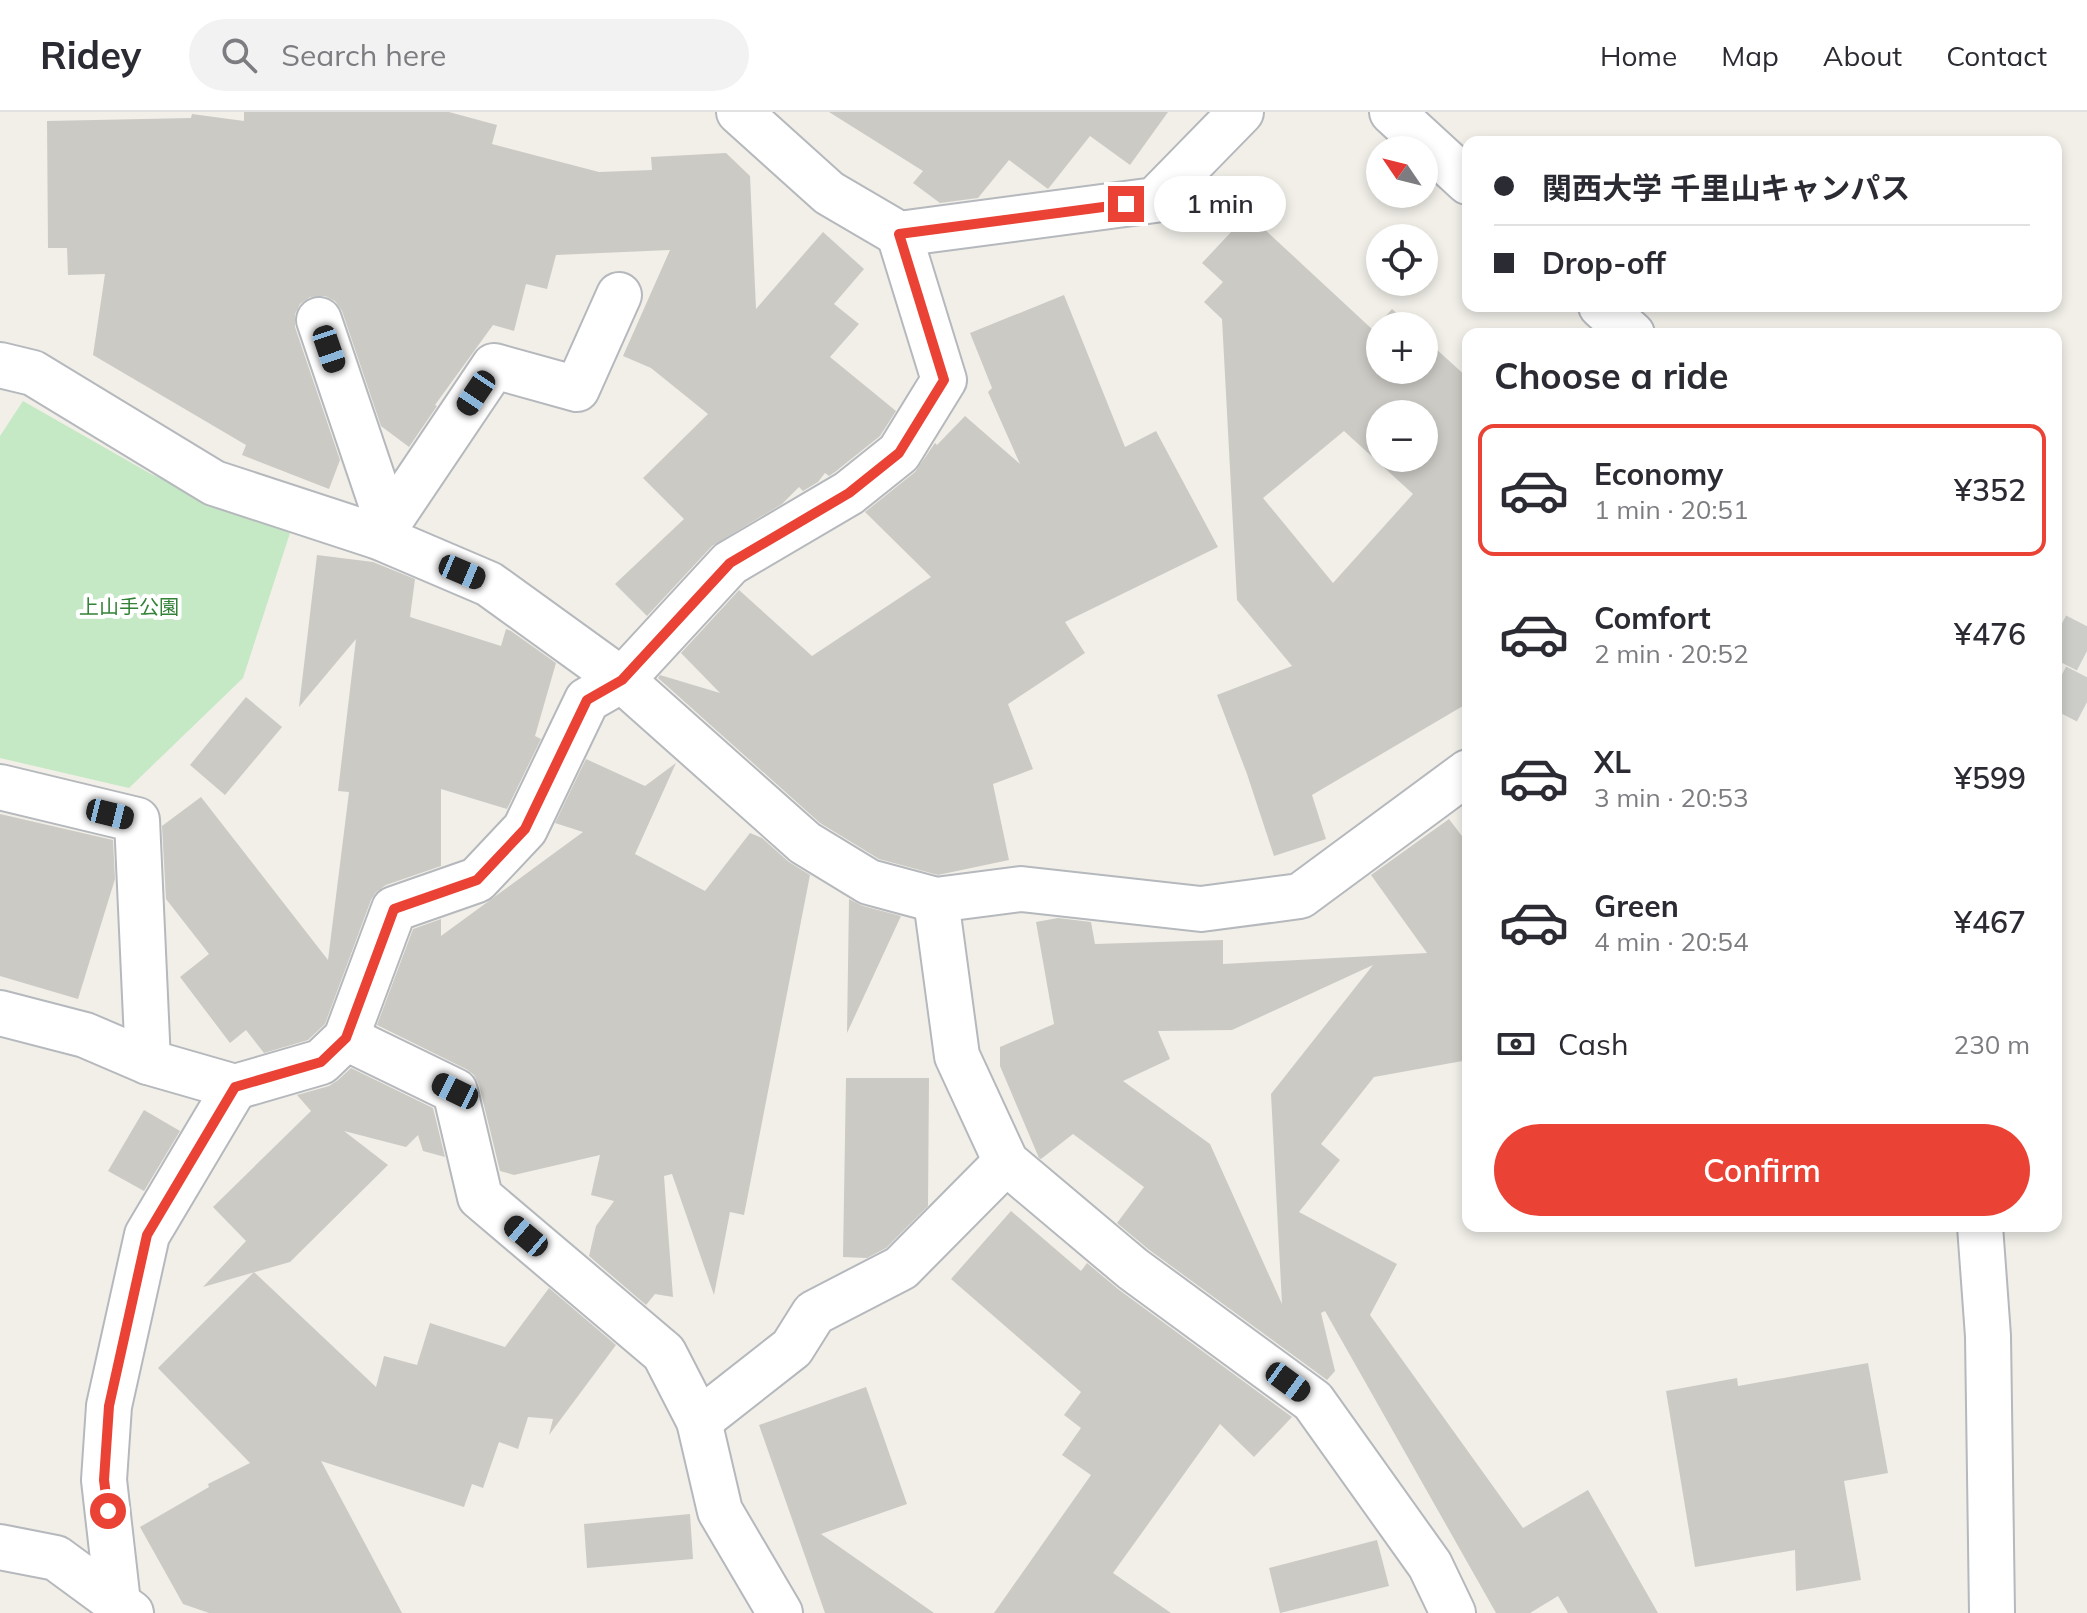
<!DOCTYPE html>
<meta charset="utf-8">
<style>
:root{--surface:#fff;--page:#f2f2f3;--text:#2b2b33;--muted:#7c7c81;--line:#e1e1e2;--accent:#ea4335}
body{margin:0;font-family:Mulish,"Noto Sans JP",sans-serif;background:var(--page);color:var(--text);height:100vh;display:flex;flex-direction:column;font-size:30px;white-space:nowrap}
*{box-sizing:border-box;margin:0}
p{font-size:26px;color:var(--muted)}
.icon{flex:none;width:44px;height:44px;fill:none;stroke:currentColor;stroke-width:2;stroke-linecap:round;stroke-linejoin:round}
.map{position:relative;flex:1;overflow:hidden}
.drawer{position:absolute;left:1462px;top:216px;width:600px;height:904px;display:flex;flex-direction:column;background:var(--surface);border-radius:16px;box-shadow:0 4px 12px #0003}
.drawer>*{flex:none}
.top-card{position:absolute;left:1462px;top:24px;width:600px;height:176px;border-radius:16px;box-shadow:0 4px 12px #0003;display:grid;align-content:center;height:176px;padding:0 32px;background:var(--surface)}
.needle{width:52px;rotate:305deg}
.fabs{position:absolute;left:1366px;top:24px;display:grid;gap:16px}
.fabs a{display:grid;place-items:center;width:72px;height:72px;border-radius:50%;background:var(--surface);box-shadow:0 4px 12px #0003;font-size:40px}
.end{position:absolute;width:36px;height:36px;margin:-18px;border:10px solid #ea4335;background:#fff;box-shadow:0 0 0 4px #fff}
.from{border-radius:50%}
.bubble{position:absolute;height:56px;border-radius:28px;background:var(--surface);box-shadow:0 4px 12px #0003;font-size:26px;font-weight:600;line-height:56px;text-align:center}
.car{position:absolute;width:24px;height:48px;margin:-24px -12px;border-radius:10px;box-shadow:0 0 6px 2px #0007;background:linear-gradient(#222 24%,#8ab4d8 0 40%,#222 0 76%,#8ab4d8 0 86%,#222 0)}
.top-card b{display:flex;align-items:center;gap:28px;height:76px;font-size:30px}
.top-card b+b{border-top:2px solid var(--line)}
.top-card i{width:20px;height:20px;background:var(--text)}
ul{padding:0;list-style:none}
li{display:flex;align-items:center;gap:24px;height:132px;margin:0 16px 12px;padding:0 16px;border:4px solid transparent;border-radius:16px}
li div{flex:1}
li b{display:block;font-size:30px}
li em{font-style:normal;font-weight:600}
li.on{border-color:var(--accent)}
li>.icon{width:72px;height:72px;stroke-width:1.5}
h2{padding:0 32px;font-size:36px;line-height:96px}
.pay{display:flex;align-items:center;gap:20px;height:88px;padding:0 32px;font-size:30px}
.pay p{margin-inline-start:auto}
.action{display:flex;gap:16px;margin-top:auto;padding:16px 32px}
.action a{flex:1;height:92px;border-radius:48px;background:var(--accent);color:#fff;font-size:32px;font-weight:600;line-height:92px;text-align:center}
header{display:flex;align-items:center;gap:48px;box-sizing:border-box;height:112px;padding:0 40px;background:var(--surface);border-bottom:2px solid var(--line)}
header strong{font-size:38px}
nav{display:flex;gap:44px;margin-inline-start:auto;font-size:28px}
.search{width:560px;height:72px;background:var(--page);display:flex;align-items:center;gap:20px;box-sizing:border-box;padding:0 28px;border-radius:44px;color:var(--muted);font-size:30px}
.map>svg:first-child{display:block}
.green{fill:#c5e8c5}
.building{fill:#cccac5;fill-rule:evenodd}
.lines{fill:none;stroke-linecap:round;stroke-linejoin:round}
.minor-tunnel{stroke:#ccccc8;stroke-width:44;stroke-dasharray:44 22;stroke-linecap:butt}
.minor-casing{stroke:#b5b8bc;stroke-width:48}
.minor{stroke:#fff;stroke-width:44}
.route{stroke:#ea4335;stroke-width:10}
.labels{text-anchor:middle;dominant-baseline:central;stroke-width:8;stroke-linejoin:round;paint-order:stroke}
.park-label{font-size:20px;fill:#348238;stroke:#fff}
</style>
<header>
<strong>Ridey</strong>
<div class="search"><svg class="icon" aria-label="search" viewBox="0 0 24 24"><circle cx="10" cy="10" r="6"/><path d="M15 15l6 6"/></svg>Search here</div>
<nav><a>Home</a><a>Map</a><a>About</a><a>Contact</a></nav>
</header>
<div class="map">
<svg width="2087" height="1501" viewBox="0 0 2087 1501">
<rect width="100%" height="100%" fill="#f1efe8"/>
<polygon class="green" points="23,289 151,362 290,421 243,566 129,676 0,646 0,324"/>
<g class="building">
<polygon points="244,0 449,0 497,13 492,32 599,60 652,58 651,45 726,41 750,64 756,197 823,120 864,157 834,192 859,212 830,245 896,299 880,324 835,360 829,364 825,361 818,370 803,379 799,375 782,392 712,434 647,504 615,472 684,407 643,366 708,302 651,256 623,244 670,138 556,143 547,177 526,172 514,219 493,213 435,293 437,294 409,335 381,314 342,199 335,189 325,184 310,185 300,192 295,202 295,215 340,348 329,377 242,343 246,333 93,243 105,162 68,163 67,136 48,136 47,9 191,6 192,2 244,9"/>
<polygon points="829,0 1168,0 1130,53 1090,24 1048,77 1009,48 978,86 940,91 913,71 923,59"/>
<path d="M 1248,102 L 1373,218 L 1392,197 L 1411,214 L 1380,214 L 1380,258 L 1424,258 L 1424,226 L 1468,266 L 1468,591 L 1312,683 L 1326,727 L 1274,744 L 1247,662 L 1217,583 L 1292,554 L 1237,488 L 1222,207 L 1204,190 L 1223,170 L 1202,151 ZM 1380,302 L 1424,302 L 1424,346 L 1380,346 ZM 1344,319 L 1413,382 L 1333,471 L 1263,386 Z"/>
<polygon points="1064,183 1125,335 1156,319 1218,435 1065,510 1085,541 1008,592 1033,657 993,672 1009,748 938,763 879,747 820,711 658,566 660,563 720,581 681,541 739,478 812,544 931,465 865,400 915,360 935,331 937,333 965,304 1020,352 988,280 992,276 970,221"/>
<polygon points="317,443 373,450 415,467 410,505 501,534 506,517 511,519 556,551 535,624 541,627 507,697 441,677 441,754 386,773 376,780 371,788 325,912 308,928 264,941 246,918 230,931 180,865 209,842 166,787 162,714 201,685 328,848 349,680 338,679 356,527 299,595"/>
<polygon points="246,585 282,615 225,683 190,653"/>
<polygon points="586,647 645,674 676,651 635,742 705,779 750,721 762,726 789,750 810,763 744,1103 730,1100 714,1183 672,1062 664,1064 673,1185 655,1182 646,1193 589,1144 596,1114 614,1089 591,1083 600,1043 514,1063 500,1059 479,973 474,963 466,957 377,913 413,817 441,807 441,824 583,720 555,711"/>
<polygon points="0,702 113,728 115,767 78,887 0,864"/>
<path d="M 1449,707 L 1468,732 L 1468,948 L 1374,965 L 1321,1032 L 1340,1048 L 1299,1100 L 1397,1152 L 1370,1203 L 1523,1416 L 1588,1378 L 1658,1501 L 1568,1501 L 1558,1484 L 1530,1501 L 1496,1501 L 1325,1199 L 1321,1201 L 1335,1259 L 1327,1268 L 1148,1137 L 1117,1111 L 1144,1075 L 1073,1022 L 1041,1047 L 1039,1046 L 1000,954 L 1000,935 L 1054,912 L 1036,810 L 1058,806 L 1091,810 L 1095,832 L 1223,828 L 1223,852 L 1427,841 L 1371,763 ZM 1373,853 L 1271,982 L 1282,1192 L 1210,1032 L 1123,969 L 1170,947 L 1158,919 L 1232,918 Z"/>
<polygon points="849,787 863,794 901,804 847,921"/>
<polygon points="351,956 433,996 445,1045 423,1039 418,1023 406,1035 344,1019 388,1053 290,1150 203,1175 246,1129 213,1095 311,999 297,983 329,974 338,968"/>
<polygon points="846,966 929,966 928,1094 886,1136 867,1146 843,1145"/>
<polygon points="144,998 180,1019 144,1079 108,1059"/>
<polygon points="1011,1099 1081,1159 1087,1151 1118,1177 1292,1305 1254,1345 1220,1312 1113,1461 1171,1501 994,1501 1091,1363 1062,1343 1081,1316 1064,1303 1081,1280 951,1167"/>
<polygon points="254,1160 376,1275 384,1244 417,1253 430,1211 505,1235 549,1176 616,1233 549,1323 553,1307 528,1305 518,1337 499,1330 483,1376 472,1372 464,1395 321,1349 402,1501 209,1501 183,1492 140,1415 209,1375 208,1372 250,1351 158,1256"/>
<polygon points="1868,1251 1888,1361 1844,1369 1861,1468 1796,1479 1795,1438 1695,1455 1666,1279 1737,1266 1738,1274"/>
<polygon points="866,1275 907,1392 821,1422 934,1501 825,1501 759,1313"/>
<polygon points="690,1402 693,1447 587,1456 584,1412"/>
<polygon points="1377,1428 1389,1474 1280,1501 1269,1456"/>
</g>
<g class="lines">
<g class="minor-tunnel">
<polyline points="2056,523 2087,539"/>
<polyline points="2056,574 2087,590"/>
</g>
<g class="minor-casing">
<g id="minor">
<polyline points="739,0 829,81 899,122 1155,88 1241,0"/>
<polyline points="1392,0 1468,70"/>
<polyline points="1601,194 1632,222"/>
<polyline points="319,208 388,412"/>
<polyline points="0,253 33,261 214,371 379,425 489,472 622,568 805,731 869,770 936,788 1021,777 1201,797 1300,784 1468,660"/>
<polyline points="379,425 494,254 577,277 619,183"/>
<polyline points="0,675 137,708 148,950"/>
<polyline points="936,788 957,944 1006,1050 1133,1157 1313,1289 1430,1453 1453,1501"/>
<polyline points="0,901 85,923 148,950 235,975 321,950 346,926 394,797 477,768 525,717 587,588 622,568 730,451 849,381 899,341 944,268 899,122"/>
<polyline points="346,926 455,979 480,1085 664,1241 699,1309 720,1399 780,1501"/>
<polyline points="1980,1114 1988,1224 1992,1501"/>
<polyline points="699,1309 792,1236 814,1201 901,1156 1006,1050"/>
<polyline points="0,1435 56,1446 131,1501"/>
<polyline points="118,1491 104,1368 109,1294 147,1123 235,975"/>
</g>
</g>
<use href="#minor" class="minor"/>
</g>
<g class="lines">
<polyline class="route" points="108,1399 104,1368 109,1294 147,1123 235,975 321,950 346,926 394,797 477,768 525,717 587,588 622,568 730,451 849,381 899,341 944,268 899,122 1126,92"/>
</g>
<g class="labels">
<g class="park-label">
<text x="129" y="494">上山手公園</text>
</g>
</g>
</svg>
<div class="fabs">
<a><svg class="needle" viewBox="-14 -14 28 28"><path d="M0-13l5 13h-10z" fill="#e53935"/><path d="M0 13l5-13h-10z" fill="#7c7c81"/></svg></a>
<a><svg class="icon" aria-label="locate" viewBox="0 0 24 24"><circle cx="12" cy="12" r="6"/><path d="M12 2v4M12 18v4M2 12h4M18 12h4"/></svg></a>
<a>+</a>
<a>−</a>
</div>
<i class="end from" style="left:108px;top:1399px"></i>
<i class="end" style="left:1126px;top:92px"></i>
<div class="bubble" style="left:1154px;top:64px;width:132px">1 min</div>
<i class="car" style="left:329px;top:237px;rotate:161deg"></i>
<i class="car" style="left:476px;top:281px;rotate:214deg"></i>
<i class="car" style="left:462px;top:460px;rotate:113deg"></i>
<i class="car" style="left:110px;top:702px;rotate:104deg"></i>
<i class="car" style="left:455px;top:979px;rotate:296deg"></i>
<i class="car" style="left:526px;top:1124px;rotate:310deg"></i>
<i class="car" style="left:1288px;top:1270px;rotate:126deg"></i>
<div class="top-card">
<b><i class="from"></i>関西大学 千里山キャンパス</b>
<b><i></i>Drop-off</b>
</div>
<section class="drawer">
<h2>Choose a ride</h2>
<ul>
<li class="on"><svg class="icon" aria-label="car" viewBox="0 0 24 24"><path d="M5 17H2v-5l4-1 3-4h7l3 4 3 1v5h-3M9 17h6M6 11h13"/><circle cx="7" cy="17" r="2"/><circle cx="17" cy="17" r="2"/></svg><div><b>Economy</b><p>1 min · 20:51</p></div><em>¥352</em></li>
<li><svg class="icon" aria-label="car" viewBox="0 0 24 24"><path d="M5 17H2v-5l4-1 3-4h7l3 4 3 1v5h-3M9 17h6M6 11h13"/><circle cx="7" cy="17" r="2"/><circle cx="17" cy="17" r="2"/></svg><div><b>Comfort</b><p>2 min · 20:52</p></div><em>¥476</em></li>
<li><svg class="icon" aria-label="car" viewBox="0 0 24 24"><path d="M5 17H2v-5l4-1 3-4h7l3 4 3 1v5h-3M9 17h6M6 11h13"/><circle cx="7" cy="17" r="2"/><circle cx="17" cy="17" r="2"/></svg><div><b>XL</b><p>3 min · 20:53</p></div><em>¥599</em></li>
<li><svg class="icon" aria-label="car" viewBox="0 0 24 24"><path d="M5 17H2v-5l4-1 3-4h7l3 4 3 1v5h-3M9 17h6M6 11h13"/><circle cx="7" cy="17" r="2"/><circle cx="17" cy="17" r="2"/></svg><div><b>Green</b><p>4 min · 20:54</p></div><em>¥467</em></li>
</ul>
<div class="pay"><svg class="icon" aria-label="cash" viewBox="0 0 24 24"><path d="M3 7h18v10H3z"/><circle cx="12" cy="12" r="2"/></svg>Cash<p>230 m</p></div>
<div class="action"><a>Confirm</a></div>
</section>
</div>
